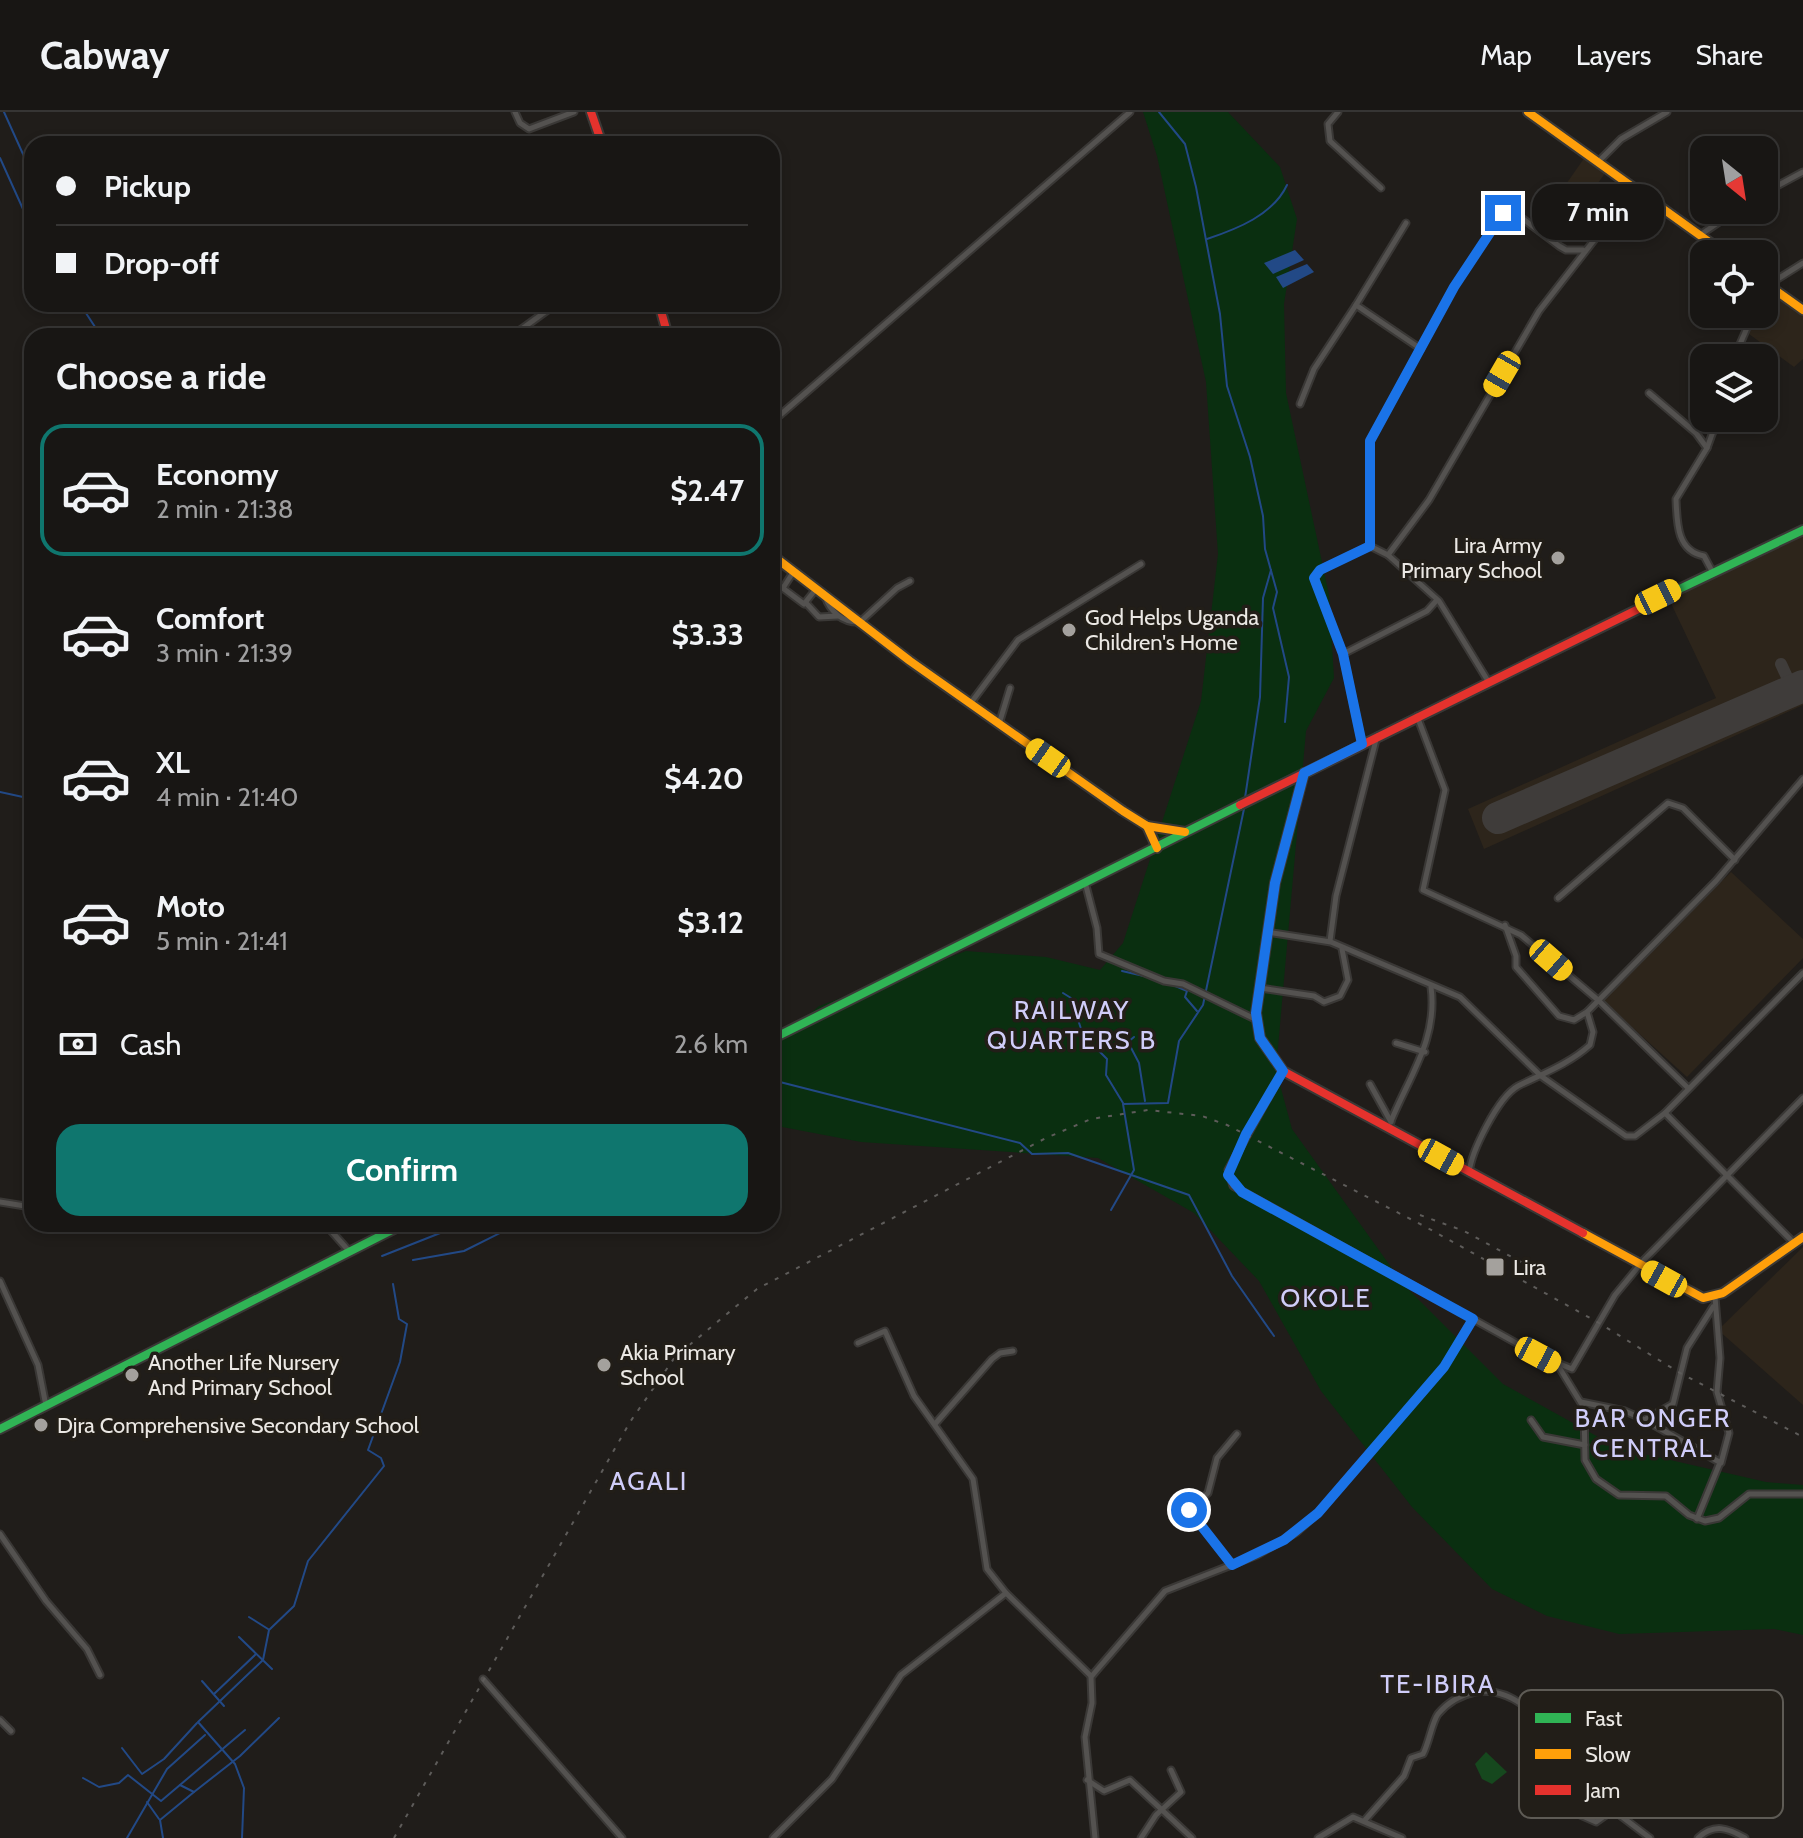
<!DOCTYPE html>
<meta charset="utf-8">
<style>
:root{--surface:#181614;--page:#252322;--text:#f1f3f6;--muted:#9f9fa0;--line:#363534;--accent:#0f766e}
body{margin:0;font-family:Cabin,sans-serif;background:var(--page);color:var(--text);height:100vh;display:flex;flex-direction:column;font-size:30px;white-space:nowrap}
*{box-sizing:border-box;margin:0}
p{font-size:26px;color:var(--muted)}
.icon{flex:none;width:44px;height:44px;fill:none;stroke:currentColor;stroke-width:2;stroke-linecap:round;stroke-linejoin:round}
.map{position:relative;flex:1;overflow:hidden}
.sheet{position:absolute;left:24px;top:216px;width:756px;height:904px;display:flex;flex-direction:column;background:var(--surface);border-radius:24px;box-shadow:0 4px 12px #0003,0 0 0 2px var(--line)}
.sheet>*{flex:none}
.hud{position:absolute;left:24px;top:24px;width:756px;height:176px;border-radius:24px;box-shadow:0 4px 12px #0003,0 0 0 2px var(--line);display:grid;align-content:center;height:176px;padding:0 32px;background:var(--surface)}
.needle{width:52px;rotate:150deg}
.buttons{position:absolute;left:1690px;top:24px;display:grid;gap:16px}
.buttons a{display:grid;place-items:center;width:88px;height:88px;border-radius:16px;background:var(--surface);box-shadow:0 4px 12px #0003,0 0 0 2px var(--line);font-size:40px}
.end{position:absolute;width:36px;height:36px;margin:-18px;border:10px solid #1a73e8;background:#fff;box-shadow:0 0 0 4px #fff}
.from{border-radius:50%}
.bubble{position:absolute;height:56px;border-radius:24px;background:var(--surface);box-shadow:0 4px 12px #0003,0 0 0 2px var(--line);font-size:26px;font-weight:700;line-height:56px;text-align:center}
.car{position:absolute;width:24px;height:48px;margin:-24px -12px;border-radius:10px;box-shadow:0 0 6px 2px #0007;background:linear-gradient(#f5c518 24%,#345 0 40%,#f5c518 0 76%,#345 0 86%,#f5c518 0)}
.hud b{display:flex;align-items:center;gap:28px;height:76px;font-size:30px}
.hud b+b{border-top:2px solid var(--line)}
.hud i{width:20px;height:20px;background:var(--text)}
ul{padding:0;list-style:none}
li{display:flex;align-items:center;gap:24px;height:132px;margin:0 16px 12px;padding:0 16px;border:4px solid transparent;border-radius:24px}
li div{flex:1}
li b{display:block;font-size:30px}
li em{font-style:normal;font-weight:700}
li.on{border-color:var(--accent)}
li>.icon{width:72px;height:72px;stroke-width:1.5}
h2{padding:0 32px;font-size:36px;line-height:96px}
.pay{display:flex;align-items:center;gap:20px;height:88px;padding:0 32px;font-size:30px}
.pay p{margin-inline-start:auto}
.button{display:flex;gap:16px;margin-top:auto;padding:16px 32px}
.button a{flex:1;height:92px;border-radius:24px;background:var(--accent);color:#fff;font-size:32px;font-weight:700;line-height:92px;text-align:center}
header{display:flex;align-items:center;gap:48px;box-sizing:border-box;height:112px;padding:0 40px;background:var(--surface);border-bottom:2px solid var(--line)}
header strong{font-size:38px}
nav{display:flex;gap:44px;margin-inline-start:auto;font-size:28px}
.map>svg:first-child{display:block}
.built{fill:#2d251b}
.green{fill:#0a2f10}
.forest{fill:#16481e}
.water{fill:#224986}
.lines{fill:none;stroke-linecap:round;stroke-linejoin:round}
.stream{stroke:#224986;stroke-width:2}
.taxiway{stroke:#3f3c3a;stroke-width:12}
.runway{stroke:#3f3c3a;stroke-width:32}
.street-casing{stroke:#3a3836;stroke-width:9}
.fast-casing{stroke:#3a3836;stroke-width:12}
.slow-casing{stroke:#3a3836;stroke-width:12}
.jam-casing{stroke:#3a3836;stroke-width:12}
.street{stroke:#545250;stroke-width:5}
.fast{stroke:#30b455;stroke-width:8}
.slow{stroke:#ff9f0a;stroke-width:8}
.jam{stroke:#e5322d;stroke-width:8}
.rail{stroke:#5e5c5a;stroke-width:2;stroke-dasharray:4 8;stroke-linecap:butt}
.route{stroke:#1a73e8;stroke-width:10}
.poi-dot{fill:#a4a19d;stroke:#221e18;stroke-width:3}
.labels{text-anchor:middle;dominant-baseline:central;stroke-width:7;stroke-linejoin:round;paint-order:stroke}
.poi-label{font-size:22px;fill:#ebe8e4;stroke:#221e18;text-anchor:start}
.quarter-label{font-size:26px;letter-spacing:2px;fill:#d0cdf9;stroke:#221e18}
.key{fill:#221e18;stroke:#5e5b55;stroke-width:2}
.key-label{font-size:22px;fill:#ebe8e4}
</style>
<header>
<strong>Cabway</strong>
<nav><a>Map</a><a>Layers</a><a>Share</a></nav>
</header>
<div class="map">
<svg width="1803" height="1726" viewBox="0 0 1803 1726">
<rect width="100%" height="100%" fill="#201d1a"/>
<g class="built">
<polygon points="1585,45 1606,60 1582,93 1562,78"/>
<polygon points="1774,183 1803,203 1803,247 1794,255 1749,222 1758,202 1764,202 1765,185"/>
<polygon points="1803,422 1803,593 1484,737 1468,697 1716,586 1668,485"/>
<polygon points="1731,760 1803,827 1803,846 1687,965 1602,888"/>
<polygon points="1803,1135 1803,1293 1718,1218"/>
</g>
<polygon class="green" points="1143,0 1228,0 1280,55 1297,107 1284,192 1286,281 1329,483 1334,566 1306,619 1276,958 1292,1017 1404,1173 1503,1272 1618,1336 1766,1370 1803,1373 1803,1523 1774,1517 1619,1522 1547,1504 1492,1477 1412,1395 1321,1279 1259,1169 1194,1101 1098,1046 861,1030 777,1014 772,1009 772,934 819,894 966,839 1046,845 1100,858 1123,831 1201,589 1218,442 1206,270 1157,44"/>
<polygon class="forest" points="1486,1640 1507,1660 1492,1672 1482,1667 1475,1652"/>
<g class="water">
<polygon points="1295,138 1304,148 1273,162 1264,151"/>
<polygon points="1307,152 1314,160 1283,176 1276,165"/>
</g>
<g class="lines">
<g class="stream">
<polyline points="4,0 32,62"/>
<polyline points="1159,0 1185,32 1196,75 1220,202 1227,274 1250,345 1263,404 1265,437 1277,480 1273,496 1289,565 1285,610"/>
<polyline points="0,46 32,117"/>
<path d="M 1207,127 C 1237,117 1273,103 1287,73"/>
<polyline points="80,192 101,224"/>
<polyline points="0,680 32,687"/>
<polyline points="1245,686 1260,585 1263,486 1271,458"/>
<polyline points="1122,859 1148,865"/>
<polyline points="1173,873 1187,879 1185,885 1197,899"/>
<polyline points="1063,881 1071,886 1083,923 1107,947 1106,963 1123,991"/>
<polyline points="1134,925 1128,930 1139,951 1145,989"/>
<polyline points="772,968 1020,1031 1032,1042 1068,1041 1189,1083 1232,1164 1274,1224"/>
<polyline points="1111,1098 1134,1058 1123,992 1168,991 1179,929 1203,893 1245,692"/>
<polyline points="382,1144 463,1112"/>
<polyline points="413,1148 464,1139 518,1112"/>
<polyline points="249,1505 268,1517"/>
<polyline points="239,1525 272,1557"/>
<polyline points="202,1569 224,1594"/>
<polyline points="214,1582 256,1542"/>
<polyline points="122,1636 142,1662 164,1647 197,1611"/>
<polyline points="83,1666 99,1675 119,1671 128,1663 161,1689 245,1618"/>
<polyline points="194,1680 240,1644 279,1606"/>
<polyline points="147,1690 159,1707"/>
<polyline points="127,1726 167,1657 205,1623"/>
<polyline points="163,1726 160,1708 194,1680 180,1673"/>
<polyline points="242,1726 244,1676 235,1652 198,1610 263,1548 269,1518 294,1494 308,1449 384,1354 381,1346 368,1338 400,1250 407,1212 399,1207 393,1172"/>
</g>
<polyline class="taxiway" points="1781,552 1793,578"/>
<polyline class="runway" points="1498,706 1803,574"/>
<g class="street-casing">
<g id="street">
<polyline points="515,0 520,11 529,17 574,0"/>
<polyline points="1338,0 1328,12 1330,29 1381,76"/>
<polyline points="1598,50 1621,27 1667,0"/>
<polyline points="1764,81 1803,60"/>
<polyline points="1700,123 1737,98"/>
<polyline points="1764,181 1768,173 1803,151"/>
<polyline points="1356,193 1406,111"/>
<polyline points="512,224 556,192"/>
<polyline points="1734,246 1753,202"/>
<path d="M 1649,281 L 1696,321 L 1707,336 L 1676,387 C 1677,412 1677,439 1704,444 L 1712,459"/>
<polyline points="1300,292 1314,257 1356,193 1421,237"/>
<polyline points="772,310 1130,0"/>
<polyline points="1707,336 1718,306"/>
<polyline points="1370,434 1388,443 1429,388 1539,199 1602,118 1631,73"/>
<polyline points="1370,434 1370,329 1454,175 1503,101 1514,100 1559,134 1566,138 1583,138"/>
<polyline points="1388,443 1439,489 1488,569"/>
<polyline points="772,468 804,492 816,477"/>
<polyline points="783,476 794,459"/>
<path d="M 825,484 C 830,500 843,511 860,510 L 897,476 L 910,469"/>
<polyline points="806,491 819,505 838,504"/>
<polyline points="1343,542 1427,499 1437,488"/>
<polyline points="970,592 1018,528 1141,452"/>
<polyline points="1417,604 1445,678 1423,778 1521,823 1598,888 1688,976"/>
<polyline points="999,612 1010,576"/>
<polyline points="1362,632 1343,542 1314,466 1320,458 1370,434"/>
<polyline points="1085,770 1097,816 1099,842 1164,869 1183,872 1257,908"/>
<polyline points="1558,786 1668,691 1683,696 1735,748"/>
<polyline points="1505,813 1516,844 1516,855 1559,904 1574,908 1587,900"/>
<polyline points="1267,820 1331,830 1460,885 1541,964 1626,1024 1635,1024 1665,1001"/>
<polyline points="1330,829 1336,784 1377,624"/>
<polyline points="1260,876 1314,884 1324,890 1340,884 1348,868 1342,837"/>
<polyline points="1396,931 1425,940"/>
<polyline points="1283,959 1228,1058 1233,1074 1538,1243 1572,1257 1615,1183 1644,1148 1803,986"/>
<polyline points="1370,972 1391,1010"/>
<path d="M 1391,1009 C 1410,963 1438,926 1431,875"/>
<path d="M 1469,1061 C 1471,1040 1498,985 1518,974 C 1542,962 1569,952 1590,933 L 1593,920 L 1587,900 L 1716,769 L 1803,667"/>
<polyline points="0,1090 25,1094 32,1091"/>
<polyline points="325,1112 349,1139"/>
<polyline points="1795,1132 1665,1001 1803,861"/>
<polyline points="0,1169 38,1253 46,1294"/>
<polyline points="1559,1255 1584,1296 1585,1348 1596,1367 1619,1383 1666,1384 1689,1403 1705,1409 1719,1406 1749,1382 1803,1382"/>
<polyline points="1581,1290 1625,1299 1645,1308 1721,1351 1729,1321 1717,1280 1720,1246 1715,1185"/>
<polyline points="1646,1307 1673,1292 1687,1236 1713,1195"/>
<polyline points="1531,1308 1543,1325 1585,1333"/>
<polyline points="935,1312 992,1247 1000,1241 1013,1239"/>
<polyline points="1697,1407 1719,1353"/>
<polyline points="0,1422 46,1489 87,1537 100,1563"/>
<polyline points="1232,1453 1189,1398 1208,1381 1217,1346 1237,1322"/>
<polyline points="1006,1481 1091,1564"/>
<polyline points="483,1567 622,1726"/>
<polyline points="0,1608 11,1619"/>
<polyline points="1087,1668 1104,1679 1130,1668 1192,1726"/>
<polyline points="1580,1703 1596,1710 1613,1698"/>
<path d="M 1365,1708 L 1404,1664 L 1411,1646 L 1423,1642 C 1429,1631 1432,1610 1438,1602 C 1448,1590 1461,1583 1475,1580 C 1527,1572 1558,1633 1585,1669 L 1597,1667 L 1606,1672 L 1613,1698 L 1650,1726"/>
<polyline points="773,1726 832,1667 901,1563 1006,1481 987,1457 973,1367 914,1284 885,1219 858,1231"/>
<polyline points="1095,1726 1085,1625 1092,1591 1091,1565 1096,1559 1165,1479 1257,1443 1297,1420 1318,1401 1444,1255 1473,1207"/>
<polyline points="1141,1726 1156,1703 1181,1680 1171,1658"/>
<polyline points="1318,1726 1353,1705 1402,1726"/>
<path d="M 1698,1726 C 1714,1711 1728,1716 1745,1726"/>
</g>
</g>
<g class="fast-casing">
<g id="fast">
<polyline points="1671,481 1803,418"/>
<polyline points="772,927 1240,693"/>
<polyline points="0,1317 404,1112"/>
</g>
</g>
<g class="slow-casing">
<g id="slow">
<polyline points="1528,0 1726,142"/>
<polyline points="1764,170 1803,198"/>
<polyline points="772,443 910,549 1123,699 1147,714 1185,720"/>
<polyline points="1147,714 1157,736"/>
<polyline points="1583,1121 1703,1186 1723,1181 1803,1125"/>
</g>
</g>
<g class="jam-casing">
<g id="jam">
<polyline points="591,0 602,32"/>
<polyline points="659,192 668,224"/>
<polyline points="1304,661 1275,771 1256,901 1260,926 1283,959 1583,1121"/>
<polyline points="1240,693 1671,481"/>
</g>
</g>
<use href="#street" class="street"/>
<use href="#fast" class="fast"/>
<use href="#slow" class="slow"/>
<use href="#jam" class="jam"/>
<g class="rail">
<polyline points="1420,1103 1464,1119 1543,1162"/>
<polyline points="394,1726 630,1310 675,1245 757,1177 1046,1026 1091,1007 1148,998 1202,1004 1227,1013 1424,1114 1599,1211 1680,1261 1803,1325"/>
</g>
</g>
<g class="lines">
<polyline class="route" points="1189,1398 1232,1453 1284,1428 1318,1401 1444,1255 1473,1207 1242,1080 1228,1063 1246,1022 1283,959 1260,926 1256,901 1275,771 1304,661 1362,632 1343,542 1314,466 1320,458 1370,434 1370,329 1454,175 1503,101"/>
</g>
<g class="poi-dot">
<circle cx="1558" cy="446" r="8"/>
<circle cx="1069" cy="518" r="8"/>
<rect x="1485" y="1145" width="20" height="20" rx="4"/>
<circle cx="604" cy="1253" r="8"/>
<circle cx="132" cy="1263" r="8"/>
<circle cx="41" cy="1313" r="8"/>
</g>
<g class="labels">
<g class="poi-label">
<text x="1542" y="433" text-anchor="end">Lira Army<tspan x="1542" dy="25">Primary School</tspan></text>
<text x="1085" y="505">God Helps Uganda<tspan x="1085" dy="25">Children's Home</tspan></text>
<text x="1513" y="1155">Lira</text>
<text x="620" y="1240">Akia Primary<tspan x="620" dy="25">School</tspan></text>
<text x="148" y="1250">Another Life Nursery<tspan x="148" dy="25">And Primary School</tspan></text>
<text x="57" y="1313">Djra Comprehensive Secondary School</text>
</g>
<g class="quarter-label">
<text x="1072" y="898">RAILWAY<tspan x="1072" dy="30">QUARTERS B</tspan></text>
<text x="1326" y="1186">OKOLE</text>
<text x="1653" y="1306">BAR ONGER<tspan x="1653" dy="30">CENTRAL</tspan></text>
<text x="649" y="1369">AGALI</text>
<text x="1438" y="1572">TE-IBIRA</text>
</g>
</g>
<rect x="1519" y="1578" width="264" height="128" rx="12" class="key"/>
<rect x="1535" y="1601" width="36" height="10" fill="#30b455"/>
<rect x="1535" y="1637" width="36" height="10" fill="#ff9f0a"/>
<rect x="1535" y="1673" width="36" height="10" fill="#e5322d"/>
<g class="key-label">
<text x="1585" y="1614">Fast</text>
<text x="1585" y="1650">Slow</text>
<text x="1585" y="1686">Jam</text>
</g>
</svg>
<div class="buttons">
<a><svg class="needle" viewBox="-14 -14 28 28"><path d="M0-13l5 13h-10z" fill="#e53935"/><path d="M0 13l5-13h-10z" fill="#9f9fa0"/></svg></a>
<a><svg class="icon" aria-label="locate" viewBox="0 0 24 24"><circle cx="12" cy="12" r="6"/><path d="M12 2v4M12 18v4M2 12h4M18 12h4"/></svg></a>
<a><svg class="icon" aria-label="layers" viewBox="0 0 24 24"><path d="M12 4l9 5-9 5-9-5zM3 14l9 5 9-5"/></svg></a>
</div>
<i class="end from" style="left:1189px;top:1398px"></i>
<i class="end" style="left:1503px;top:101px"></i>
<div class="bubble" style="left:1532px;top:72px;width:132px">7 min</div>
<i class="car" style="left:1502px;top:262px;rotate:210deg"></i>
<i class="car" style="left:1658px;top:485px;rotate:64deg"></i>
<i class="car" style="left:1048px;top:646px;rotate:305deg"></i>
<i class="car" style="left:1551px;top:848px;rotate:131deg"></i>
<i class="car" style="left:1441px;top:1045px;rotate:119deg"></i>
<i class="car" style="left:1664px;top:1167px;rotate:299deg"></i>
<i class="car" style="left:1538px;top:1243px;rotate:118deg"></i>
<div class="hud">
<b><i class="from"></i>Pickup</b>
<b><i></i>Drop-off</b>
</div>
<section class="sheet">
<h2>Choose a ride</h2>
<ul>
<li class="on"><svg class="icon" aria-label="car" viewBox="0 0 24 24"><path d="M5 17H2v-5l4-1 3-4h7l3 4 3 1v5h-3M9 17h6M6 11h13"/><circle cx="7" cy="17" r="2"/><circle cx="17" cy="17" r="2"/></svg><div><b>Economy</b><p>2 min · 21:38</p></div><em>$2.47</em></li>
<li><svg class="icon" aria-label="car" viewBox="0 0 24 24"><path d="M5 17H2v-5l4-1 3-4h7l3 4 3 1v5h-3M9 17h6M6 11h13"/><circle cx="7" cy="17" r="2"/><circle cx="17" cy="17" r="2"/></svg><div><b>Comfort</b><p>3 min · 21:39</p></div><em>$3.33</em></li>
<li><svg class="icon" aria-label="car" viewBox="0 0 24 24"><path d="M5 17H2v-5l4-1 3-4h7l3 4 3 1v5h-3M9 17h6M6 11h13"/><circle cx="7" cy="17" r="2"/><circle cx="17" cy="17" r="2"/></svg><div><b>XL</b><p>4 min · 21:40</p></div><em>$4.20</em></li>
<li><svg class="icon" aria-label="car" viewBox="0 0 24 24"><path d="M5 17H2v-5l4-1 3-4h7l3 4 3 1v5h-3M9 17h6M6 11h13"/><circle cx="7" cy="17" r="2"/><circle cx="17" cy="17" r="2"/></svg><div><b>Moto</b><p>5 min · 21:41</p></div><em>$3.12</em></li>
</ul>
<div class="pay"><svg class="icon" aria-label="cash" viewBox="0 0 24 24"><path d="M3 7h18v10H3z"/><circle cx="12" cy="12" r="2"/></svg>Cash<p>2.6 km</p></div>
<div class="button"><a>Confirm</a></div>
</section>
</div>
